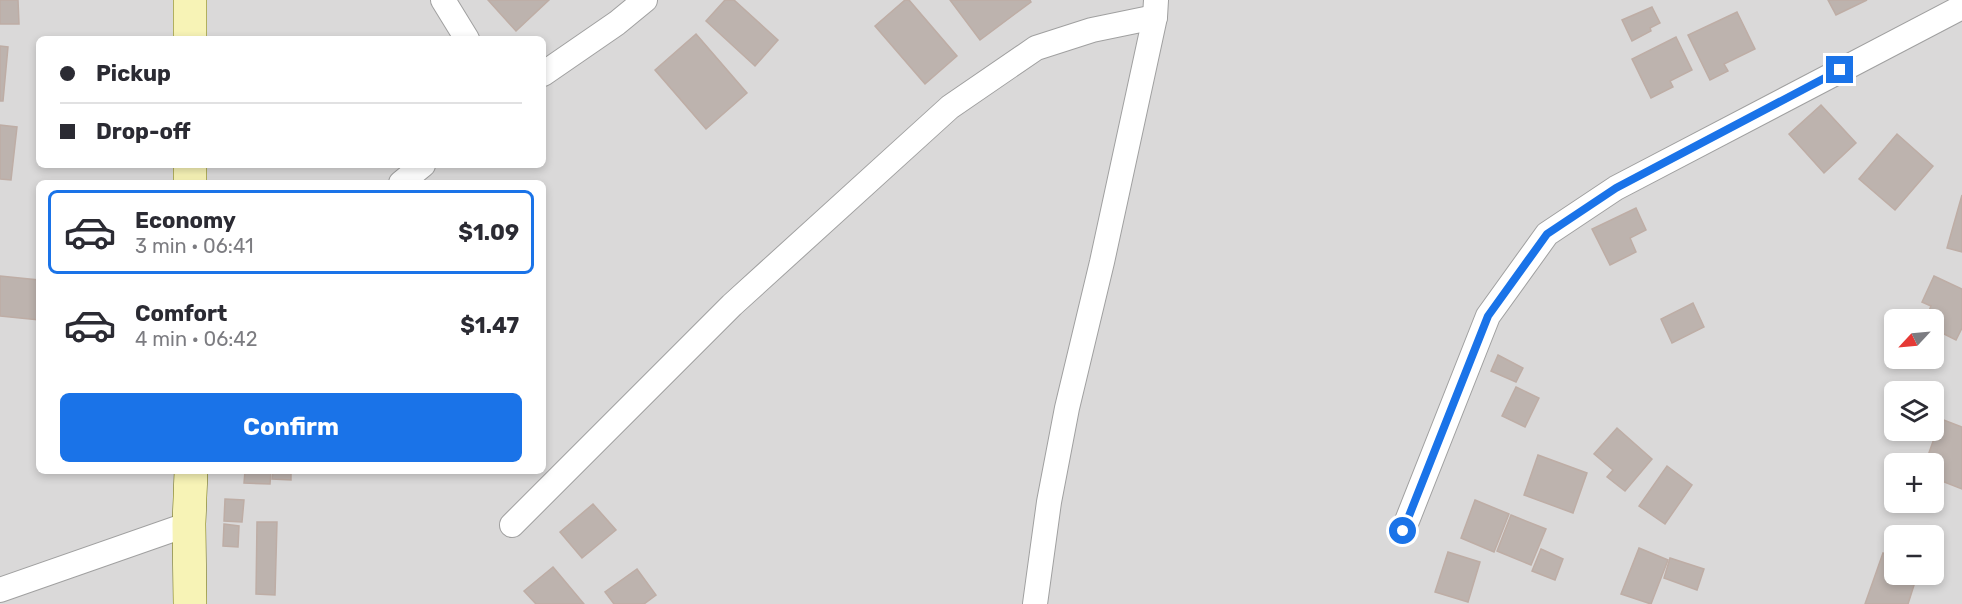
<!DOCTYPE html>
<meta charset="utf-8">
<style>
:root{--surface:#fff;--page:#f7f7f7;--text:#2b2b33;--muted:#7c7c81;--line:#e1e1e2;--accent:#1a73e8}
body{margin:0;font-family:Rubik,sans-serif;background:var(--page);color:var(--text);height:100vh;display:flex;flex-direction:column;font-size:22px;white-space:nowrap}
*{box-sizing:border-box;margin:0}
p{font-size:20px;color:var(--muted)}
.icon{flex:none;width:33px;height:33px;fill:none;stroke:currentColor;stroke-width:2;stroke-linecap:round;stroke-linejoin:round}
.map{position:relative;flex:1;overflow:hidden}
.drawer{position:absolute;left:36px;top:180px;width:510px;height:294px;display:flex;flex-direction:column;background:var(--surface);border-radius:9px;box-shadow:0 3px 9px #0003}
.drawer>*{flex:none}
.guide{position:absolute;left:36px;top:36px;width:510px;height:132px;border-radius:9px;box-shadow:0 3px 9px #0003;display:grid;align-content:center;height:132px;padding:0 24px;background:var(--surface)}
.needle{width:39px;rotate:244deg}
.buttons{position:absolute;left:1884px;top:309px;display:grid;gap:12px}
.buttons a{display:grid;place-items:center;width:60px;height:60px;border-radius:9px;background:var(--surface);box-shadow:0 3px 9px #0003;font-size:30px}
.end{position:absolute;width:27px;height:27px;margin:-14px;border:8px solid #1a73e8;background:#fff;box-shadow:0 0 0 3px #fff}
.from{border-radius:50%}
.guide b{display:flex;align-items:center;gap:21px;height:57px;font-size:22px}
.guide b+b{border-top:2px solid var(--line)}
.guide i{width:15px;height:15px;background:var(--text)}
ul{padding:10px 0 0;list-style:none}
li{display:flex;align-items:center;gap:18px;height:84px;margin:0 12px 9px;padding:0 12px;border:3px solid transparent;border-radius:9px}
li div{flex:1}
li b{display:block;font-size:22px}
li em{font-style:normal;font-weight:700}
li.on{border-color:var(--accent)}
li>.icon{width:54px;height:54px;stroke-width:1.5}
.primary-button{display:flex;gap:12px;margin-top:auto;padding:12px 24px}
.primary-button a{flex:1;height:69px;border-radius:9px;background:var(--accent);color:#fff;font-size:24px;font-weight:700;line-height:69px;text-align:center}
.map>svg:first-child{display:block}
.residential{fill:#dad9d9;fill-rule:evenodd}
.building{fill:#bdb3ae;stroke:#beada5;stroke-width:1.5}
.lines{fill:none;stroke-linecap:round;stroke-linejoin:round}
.street-casing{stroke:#a0a0a0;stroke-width:26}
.secondary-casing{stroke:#6d6d09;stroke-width:34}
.street{stroke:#fff;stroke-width:24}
.secondary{stroke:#f7f3b6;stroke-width:33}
.route{stroke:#1a73e8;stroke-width:8}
</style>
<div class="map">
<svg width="1962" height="604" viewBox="0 0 1962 604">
<rect width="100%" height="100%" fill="#ede8e2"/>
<path class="residential" d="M 0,0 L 1962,0 L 1962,604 L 0,604 ZM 39,39 L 543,39 L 543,165 L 39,165 ZM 39,183 L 543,183 L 543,471 L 39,471 ZM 1894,320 L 1934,320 L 1934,358 L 1894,358 ZM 1894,392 L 1934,392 L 1934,430 L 1894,430 ZM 1894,464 L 1934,464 L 1934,502 L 1894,502 ZM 1894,536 L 1934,536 L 1934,574 L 1894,574 Z"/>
<g class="building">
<polygon points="0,0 18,0 19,24 0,24"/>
<polygon points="488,0 549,0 516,31"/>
<polygon points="725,0 734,0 778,40 755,66 706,21"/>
<polygon points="905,0 909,0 957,56 925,84 875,26"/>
<polygon points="950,0 1030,0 1031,2 980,40"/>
<polygon points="1828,0 1867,0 1836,15"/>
<polygon points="1652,7 1660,23 1650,28 1651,31 1632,41 1622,20"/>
<polygon points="1737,12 1755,49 1724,64 1728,71 1710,80 1688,35"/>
<polygon points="696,34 747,93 706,129 655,70"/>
<polygon points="1676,37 1692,70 1670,81 1673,87 1651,98 1632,59"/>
<polygon points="0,46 8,47 3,101 0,101"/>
<polygon points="1821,105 1856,143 1824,173 1789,134"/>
<polygon points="0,125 17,127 11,180 0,179"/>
<polygon points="1897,134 1933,166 1895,210 1859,179"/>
<polygon points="1962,195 1962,252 1947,248"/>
<polygon points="1636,208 1646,230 1630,238 1636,252 1610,265 1592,229"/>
<polygon points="0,276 39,280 39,320 0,316"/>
<polygon points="1934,276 1962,289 1962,328 1956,340 1934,329 1934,320 1925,320 1931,306 1922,302"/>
<polygon points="1693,303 1704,327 1672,343 1661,319"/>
<polygon points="1498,355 1523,368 1516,382 1491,371"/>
<polygon points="1516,387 1539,398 1525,427 1502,416"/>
<polygon points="1941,419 1962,427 1962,489 1934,478 1934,464 1925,464"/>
<polygon points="1617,428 1652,459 1625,491 1607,477 1613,470 1594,454"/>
<polygon points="1538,455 1587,473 1573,513 1524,495"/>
<polygon points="1667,466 1692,485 1665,524 1639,506"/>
<polygon points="245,471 271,471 270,484 244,483"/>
<polygon points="273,471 291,471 291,480 272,479"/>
<polygon points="225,499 244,500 242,522 224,521"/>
<polygon points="1475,500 1509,514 1494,552 1461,538"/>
<polygon points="593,504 616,530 582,558 560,532"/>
<polygon points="1511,515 1546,529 1531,565 1497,551"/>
<polygon points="257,522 277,522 275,595 256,594"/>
<polygon points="224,524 239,526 238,547 223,546"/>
<polygon points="1639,548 1668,560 1651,604 1621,594"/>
<polygon points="1541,549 1563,559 1555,580 1532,571"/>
<polygon points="1448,552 1480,562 1468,602 1435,592"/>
<polygon points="1883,553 1894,557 1894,574 1908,574 1906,579 1915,582 1908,604 1865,604"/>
<polygon points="1670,558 1704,569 1697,590 1664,578"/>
<polygon points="553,567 584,604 536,604 524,591"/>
<polygon points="637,569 656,595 644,604 614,604 605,592"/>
</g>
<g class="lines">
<g class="street-casing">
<g id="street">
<polyline points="443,0 467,39"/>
<polyline points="543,74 617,23 645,0"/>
<polyline points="401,183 423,165"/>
<polyline points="512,525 732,305 950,107 1036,48 1092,30 1155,17"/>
<polyline points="1403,531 1488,316 1547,234 1616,188 1962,7"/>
<polyline points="0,590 189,524"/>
<polyline points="1035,604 1049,502 1067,408 1102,262 1155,17 1156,0"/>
</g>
</g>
<g class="secondary-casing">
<g id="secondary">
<polyline points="190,39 190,0"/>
<polyline points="190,183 190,165"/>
<polyline points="190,604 189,524 191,471"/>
</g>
</g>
<use href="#street" class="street"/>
<use href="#secondary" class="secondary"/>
</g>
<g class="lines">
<polyline class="route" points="1403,531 1488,316 1547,234 1616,188 1840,70"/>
</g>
</svg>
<div class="buttons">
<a><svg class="needle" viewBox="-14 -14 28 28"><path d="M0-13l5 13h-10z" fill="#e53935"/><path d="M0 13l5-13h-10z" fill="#7c7c81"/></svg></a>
<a><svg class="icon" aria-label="layers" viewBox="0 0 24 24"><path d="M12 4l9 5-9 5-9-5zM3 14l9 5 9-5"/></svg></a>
<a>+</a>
<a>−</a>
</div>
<i class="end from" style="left:1403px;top:531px"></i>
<i class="end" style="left:1840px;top:70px"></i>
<div class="guide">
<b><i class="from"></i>Pickup</b>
<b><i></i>Drop-off</b>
</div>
<section class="drawer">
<ul>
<li class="on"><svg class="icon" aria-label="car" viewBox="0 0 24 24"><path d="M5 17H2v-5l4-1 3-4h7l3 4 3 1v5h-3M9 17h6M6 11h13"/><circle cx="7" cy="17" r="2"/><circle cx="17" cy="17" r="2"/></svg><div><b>Economy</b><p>3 min · 06:41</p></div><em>$1.09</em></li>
<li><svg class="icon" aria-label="car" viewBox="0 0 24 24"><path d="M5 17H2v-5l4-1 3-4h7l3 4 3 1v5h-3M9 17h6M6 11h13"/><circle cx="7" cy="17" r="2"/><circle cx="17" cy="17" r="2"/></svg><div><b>Comfort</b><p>4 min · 06:42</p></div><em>$1.47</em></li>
</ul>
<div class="primary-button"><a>Confirm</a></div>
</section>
</div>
